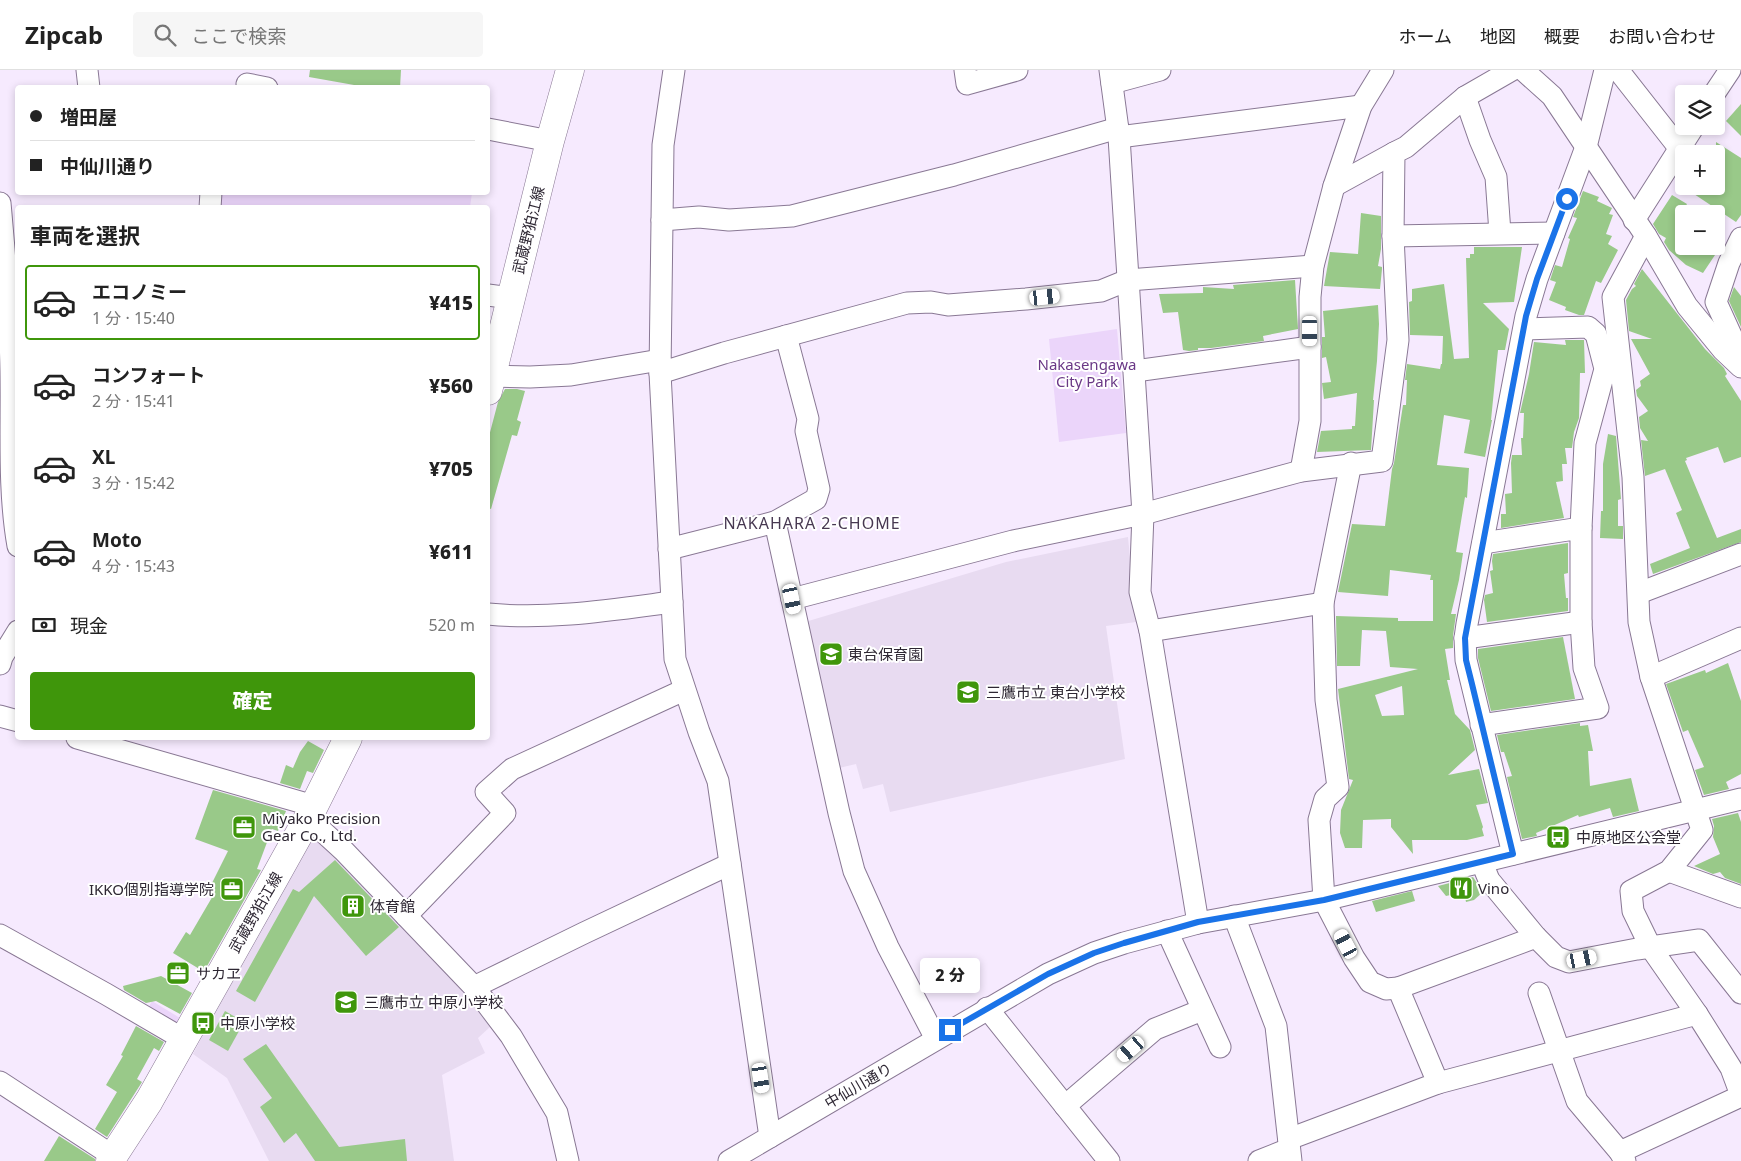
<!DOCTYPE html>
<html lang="ja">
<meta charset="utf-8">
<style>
:root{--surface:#fff;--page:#f6f6f6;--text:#222;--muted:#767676;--line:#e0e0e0;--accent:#3f960b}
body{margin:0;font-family:"Noto Sans","Noto Sans JP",sans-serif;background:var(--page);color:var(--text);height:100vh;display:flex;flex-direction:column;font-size:19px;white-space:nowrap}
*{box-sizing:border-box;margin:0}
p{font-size:16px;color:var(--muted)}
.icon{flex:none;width:28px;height:28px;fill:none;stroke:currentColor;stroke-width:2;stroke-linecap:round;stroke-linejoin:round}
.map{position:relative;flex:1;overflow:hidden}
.drawer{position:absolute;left:15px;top:135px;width:475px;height:535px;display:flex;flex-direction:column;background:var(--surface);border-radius:5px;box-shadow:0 2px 8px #0003}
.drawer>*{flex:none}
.guide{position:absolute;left:15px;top:15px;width:475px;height:110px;border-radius:5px;box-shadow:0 2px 8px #0003;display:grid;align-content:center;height:110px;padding:0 15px;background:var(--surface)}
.buttons{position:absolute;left:1675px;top:15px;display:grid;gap:10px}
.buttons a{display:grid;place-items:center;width:50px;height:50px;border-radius:5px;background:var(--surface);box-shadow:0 2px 8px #0003;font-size:25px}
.end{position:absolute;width:22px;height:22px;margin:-11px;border:6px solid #1a73e8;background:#fff;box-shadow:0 0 0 2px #fff}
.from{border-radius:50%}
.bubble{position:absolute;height:35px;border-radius:5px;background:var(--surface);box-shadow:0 2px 8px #0003;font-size:16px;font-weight:800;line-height:35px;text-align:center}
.car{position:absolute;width:15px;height:30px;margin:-15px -8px;border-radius:6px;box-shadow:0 0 4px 1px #0007;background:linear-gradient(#fff 24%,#345 0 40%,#fff 0 76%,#345 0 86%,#fff 0)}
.guide b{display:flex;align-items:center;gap:18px;height:48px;font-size:19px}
.guide b+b{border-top:1px solid var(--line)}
.guide i{width:12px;height:12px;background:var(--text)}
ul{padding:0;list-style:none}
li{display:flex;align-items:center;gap:15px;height:75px;margin:0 10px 8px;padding:0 5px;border:2px solid transparent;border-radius:5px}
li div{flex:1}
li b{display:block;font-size:19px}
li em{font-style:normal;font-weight:800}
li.current{border-color:var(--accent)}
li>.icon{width:45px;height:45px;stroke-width:1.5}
h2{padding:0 15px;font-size:22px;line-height:60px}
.pay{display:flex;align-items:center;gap:12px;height:55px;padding:0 15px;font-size:19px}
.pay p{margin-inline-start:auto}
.cta{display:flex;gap:10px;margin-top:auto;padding:10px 15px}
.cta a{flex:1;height:58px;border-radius:5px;background:var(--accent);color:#fff;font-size:20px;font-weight:800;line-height:58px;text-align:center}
header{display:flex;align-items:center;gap:30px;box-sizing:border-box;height:70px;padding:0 25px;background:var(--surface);border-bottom:1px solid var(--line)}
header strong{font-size:24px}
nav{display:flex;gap:28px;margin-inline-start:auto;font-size:18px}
.search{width:350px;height:45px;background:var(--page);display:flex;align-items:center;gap:12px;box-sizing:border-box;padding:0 18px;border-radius:5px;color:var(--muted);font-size:19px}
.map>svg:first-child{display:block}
.built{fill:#e8dbf1}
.green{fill:#ebd5fa}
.building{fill:#99c989;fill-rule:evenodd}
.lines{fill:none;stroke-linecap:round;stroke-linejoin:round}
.minor-casing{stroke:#897894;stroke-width:23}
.major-casing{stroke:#897894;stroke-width:29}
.minor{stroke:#fff;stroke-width:21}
.major{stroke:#fff;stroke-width:28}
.route{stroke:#1a73e8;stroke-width:6}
.labels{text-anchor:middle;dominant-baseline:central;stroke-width:4;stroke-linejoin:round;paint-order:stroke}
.street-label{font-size:15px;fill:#2e2733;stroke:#fff}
.park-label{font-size:15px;fill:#6a3886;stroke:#fff}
.poi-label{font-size:15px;fill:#2e2733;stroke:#fff;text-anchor:start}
.neighbourhood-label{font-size:16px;letter-spacing:1px;fill:#473851;stroke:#fff}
</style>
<header>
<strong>Zipcab</strong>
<div class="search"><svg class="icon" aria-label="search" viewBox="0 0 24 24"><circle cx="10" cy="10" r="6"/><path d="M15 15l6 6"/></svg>ここで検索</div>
<nav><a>ホーム</a><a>地図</a><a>概要</a><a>お問い合わせ</a></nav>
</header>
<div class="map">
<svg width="1741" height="1091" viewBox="0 0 1741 1091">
<rect width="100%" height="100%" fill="#f6eafe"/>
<g class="built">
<polygon points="1128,467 1136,552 1106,556 1125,689 890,742 883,714 863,719 856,694 839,698 805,552 1006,492"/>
<polygon points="312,759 450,906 490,957 478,968 485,983 442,1005 454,1091 269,1091 227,1008 193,984"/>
</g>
<g class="green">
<polygon points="219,123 472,123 470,137 219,138"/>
<polygon points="1117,259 1126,363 1059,372 1049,269"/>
<polygon points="152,931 180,948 175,957 147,940"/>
</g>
<g class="building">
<polygon points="310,0 401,0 400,18 371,18 309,7"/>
<polygon points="1741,34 1741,66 1726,51"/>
<polygon points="1716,72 1741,88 1741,145 1736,152 1682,116 1716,116"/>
<polygon points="1583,121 1599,127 1597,131 1612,138 1609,144 1613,145 1606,164 1612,166 1608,174 1618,180 1601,213 1596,211 1584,245 1579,245 1565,240 1566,237 1549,230 1556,212 1550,210 1555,195 1562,197 1570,169 1568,168 1577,148 1573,147"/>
<polygon points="1672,125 1687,134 1684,139 1684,176 1721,176 1703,203 1686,195 1669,180 1664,172 1666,168 1659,164 1653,154"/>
<polygon points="1361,143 1381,146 1381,179 1378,196 1382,197 1382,199 1380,219 1324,216 1330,182 1358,184"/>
<path d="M 1474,177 L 1522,177 L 1514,232 L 1483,233 L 1509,259 L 1505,280 L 1498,280 L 1491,350 L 1492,350 L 1485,387 L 1464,383 L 1470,350 L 1444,345 L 1437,395 L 1469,398 L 1467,428 L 1465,427 L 1456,482 L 1463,483 L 1459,510 L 1451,544 L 1456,544 L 1453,566 L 1453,578 L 1445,579 L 1450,610 L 1447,610 L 1455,644 L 1470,660 L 1475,680 L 1448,705 L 1479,699 L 1488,733 L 1476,735 L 1483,757 L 1482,759 L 1484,766 L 1467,770 L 1412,770 L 1413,784 L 1391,757 L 1391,749 L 1363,750 L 1362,778 L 1345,778 L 1340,763 L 1341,740 L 1353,710 L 1349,709 L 1338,619 L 1418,599 L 1390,597 L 1386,561 L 1362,560 L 1360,596 L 1337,596 L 1336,546 L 1398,548 L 1398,551 L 1433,551 L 1433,510 L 1430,510 L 1431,505 L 1390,500 L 1388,526 L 1338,522 L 1352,454 L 1385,456 L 1392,399 L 1394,393 L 1403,335 L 1406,335 L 1407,310 L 1405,310 L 1407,294 L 1440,299 L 1441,294 L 1442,294 L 1443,266 L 1410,265 L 1409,232 L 1412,231 L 1412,219 L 1444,214 L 1454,289 L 1469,288 L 1466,188 L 1470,188 L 1470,184 L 1474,184 ZM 1402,616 L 1404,645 L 1382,646 L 1375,625 Z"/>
<polygon points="1642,199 1705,279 1724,298 1727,304 1725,306 1741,331 1741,387 1724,393 1718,377 1686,388 1687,390 1685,391 1717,468 1741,459 1741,472 1653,504 1650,494 1690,478 1676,443 1682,440 1665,399 1645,406 1641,370 1648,371 1640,358 1639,347 1648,341 1637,326 1636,320 1641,316 1640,311 1650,304 1631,269 1652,269 1629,261 1626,230 1632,219 1636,216 1634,214"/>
<polygon points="1295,210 1298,259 1263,266 1264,271 1211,278 1198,278 1198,280 1189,281 1183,280 1178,242 1163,243 1159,224 1203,223 1203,217 1234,219 1233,215"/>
<polygon points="1734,217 1741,226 1741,257 1729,231"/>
<polygon points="1378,235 1379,254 1377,291 1373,330 1374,330 1371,380 1317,382 1321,361 1352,359 1352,356 1355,356 1357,323 1324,329 1322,313 1331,312 1326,287 1322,288 1322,267 1325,267 1323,241"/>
<polygon points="1565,270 1584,270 1585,303 1580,303 1579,348 1574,362 1572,378 1565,378 1567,394 1562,394 1563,411 1556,412 1564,448 1501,458 1501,444 1506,444 1505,424 1512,423 1511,393 1512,385 1522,385 1521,368 1523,368 1524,343 1520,343 1529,304 1534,272 1566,275"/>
<polygon points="505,319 517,319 525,321 517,350 521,352 517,366 512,365 491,439 488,438 488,370 498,332"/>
<polygon points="1608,364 1616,366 1621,429 1618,430 1618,456 1623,456 1623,469 1600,468 1601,441 1603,441 1603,394"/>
<polygon points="1568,473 1568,503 1564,504 1566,528 1568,528 1568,541 1487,552 1484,530 1485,525 1493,523 1490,501 1493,500 1492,491 1493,484"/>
<polygon points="1563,567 1575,629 1491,641 1478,588 1478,579"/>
<polygon points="1728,593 1741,631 1741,704 1726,712 1729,719 1704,725 1695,700 1704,697 1688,660 1683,662 1666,614 1705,600 1706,603"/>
<polygon points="1580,653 1580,656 1588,655 1593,681 1588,681 1590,716 1631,708 1639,741 1613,747 1610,738 1579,747 1578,745 1536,763 1537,766 1522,769 1507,707 1512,706 1504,682 1501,682 1497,665"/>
<polygon points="308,671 324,680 313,703 307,701 300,719 280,713 286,695 293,698 300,682"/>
<polygon points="213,720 286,741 278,761 272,759 257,799 261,800 206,898 201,900 173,883 186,862 190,865 214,824 208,821 228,781 195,769"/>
<polygon points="1738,743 1741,752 1741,814 1725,808 1720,802 1713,804 1694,796 1720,784 1713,767 1714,756 1712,749"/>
<polygon points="335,790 399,857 366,886 314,826 255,932 236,921 293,819 299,822"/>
<polygon points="1473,807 1483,822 1474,830 1466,832 1464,822 1446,826 1438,816"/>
<polygon points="1412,821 1415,831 1376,842 1372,831"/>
<polygon points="161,906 192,923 180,944 156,931 146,933 124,920 123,916"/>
<polygon points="225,941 244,952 228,981 209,970"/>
<polygon points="136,956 164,972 159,981 154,978 137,1009 142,1012 107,1067 95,1059 117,1022 106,1015 123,986 121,985"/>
<polygon points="266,974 339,1077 405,1069 407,1091 315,1091 296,1063 284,1073 260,1037 272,1028 243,989"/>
<polygon points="59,1066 95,1089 95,1091 44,1091"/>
</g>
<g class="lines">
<g class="minor-casing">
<g id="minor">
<polyline points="87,0 89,18"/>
<polyline points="674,0 663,75 660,303 675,589 699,662 718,711 770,1067"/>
<polyline points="965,0 967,14 1017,0"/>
<polyline points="1110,0 1119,67 1143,444 1140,522 1150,561 1198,853"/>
<polyline points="1523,0 1552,26 1646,166 1687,236 1723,280 1741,297"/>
<polyline points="1618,0 1680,79"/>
<polyline points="1112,13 1160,0"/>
<polyline points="247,14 267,18"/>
<polyline points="1714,24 1730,0"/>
<polyline points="1465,27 1480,70 1496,107 1500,163"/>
<polyline points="488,59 550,71"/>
<polyline points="1119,67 1361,36"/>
<polyline points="1334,116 1394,83"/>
<path d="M 0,133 C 5,188 10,245 11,301 C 12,359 8,419 18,476"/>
<polyline points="210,138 211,122"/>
<polyline points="662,150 699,147 729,150 792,146 954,105 1118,58"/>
<polyline points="1634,150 1694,56"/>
<polyline points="1393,166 1554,163"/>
<polyline points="1646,166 1613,227 1633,407 1639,552 1651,607 1702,760 1669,801 1631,821 1633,841 1651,878 1697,944 1731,998 1741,1025"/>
<polyline points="1741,168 1729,193 1716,232 1741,287"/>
<polyline points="488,225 511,228"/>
<polyline points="1524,259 1588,257 1596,264 1605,299 1585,373 1581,458"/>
<polyline points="1135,301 1310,277"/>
<polyline points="660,303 724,283 907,233 931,232 948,235 1026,229 1101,221 1128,210 1313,196"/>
<polyline points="492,306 530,307 571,305 660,290"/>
<polyline points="1351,393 1323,533 1326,630 1338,717 1325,729 1319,750 1324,830 1354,888 1370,912 1386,919 1398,918"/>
<polyline points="1301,401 1310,351 1310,227 1313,196 1334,116 1361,36 1383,0"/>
<polyline points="775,452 839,743 854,801 888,877 936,969"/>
<polyline points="669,479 775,452 816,429 819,419 806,361 808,349 786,266"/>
<polyline points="1639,523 1741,484"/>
<polyline points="792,529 1013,471 1143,444 1301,401 1382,391 1398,270 1393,166 1394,83 1406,77 1465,27 1512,0"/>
<path d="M 488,544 C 549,550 611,540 672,532"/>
<polyline points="1150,561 1323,533"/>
<polyline points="1465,568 1581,552"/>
<polyline points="0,594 2,587 18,561"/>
<polyline points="1651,607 1741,568"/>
<polyline points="0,646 18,651"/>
<polyline points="1481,655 1598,638 1584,598 1581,552 1581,458 1483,473"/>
<polyline points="77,668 314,736"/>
<polyline points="308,748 344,781 474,917 511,966 557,1043 568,1091"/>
<polyline points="1513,784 1466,590 1465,568 1467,554 1526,246 1537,209 1586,77 1605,0"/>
<polyline points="1482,793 1489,810 1536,867 1556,887 1569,892 1637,879 1699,870 1741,923"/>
<polyline points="1669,801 1741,827"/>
<polyline points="406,846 505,743 486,722 512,699 684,620"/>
<polyline points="1234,846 1276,956 1291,1091"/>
<polyline points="1167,861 1220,977"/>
<polyline points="0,865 106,924 183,969"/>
<polyline points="474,917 584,863 730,794"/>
<polyline points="1539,923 1577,1031 1620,1082 1625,1091"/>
<polyline points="987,938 1109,1091"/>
<polyline points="0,1012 113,1086"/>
<polyline points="1438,1013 1697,944"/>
<polyline points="1065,1036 1155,959 1202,940"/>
<polyline points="1289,1069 1438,1013 1398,918 1536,867"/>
<polyline points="1620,1082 1741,1026"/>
<polyline points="729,1091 1048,904 1094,883 1124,873 1198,853 1324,830 1741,729"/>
<polyline points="1259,1091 1289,1079"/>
</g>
</g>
<g class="major-casing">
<g id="major">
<polyline points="488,321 550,71 570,0"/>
<polyline points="110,1091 149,1031 274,809 308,748 348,668"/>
</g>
</g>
<use href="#minor" class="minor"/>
<use href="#major" class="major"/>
</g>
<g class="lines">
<polyline class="route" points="950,960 1048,904 1094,883 1124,873 1198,852 1324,830 1513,784 1472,614 1466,590 1465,568 1526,246 1537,209 1567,129"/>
</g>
<defs>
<g id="school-square" transform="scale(1.25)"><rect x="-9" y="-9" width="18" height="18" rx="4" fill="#3f960b" stroke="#fff"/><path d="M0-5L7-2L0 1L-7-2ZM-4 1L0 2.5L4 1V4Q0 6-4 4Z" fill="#fff"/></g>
<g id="office-square" transform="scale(1.25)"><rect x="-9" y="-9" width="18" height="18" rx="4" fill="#3f960b" stroke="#fff"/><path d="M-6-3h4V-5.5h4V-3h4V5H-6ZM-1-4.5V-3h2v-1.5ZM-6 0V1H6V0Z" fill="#fff"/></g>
<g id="bus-square" transform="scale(1.25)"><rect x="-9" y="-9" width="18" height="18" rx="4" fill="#3f960b" stroke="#fff"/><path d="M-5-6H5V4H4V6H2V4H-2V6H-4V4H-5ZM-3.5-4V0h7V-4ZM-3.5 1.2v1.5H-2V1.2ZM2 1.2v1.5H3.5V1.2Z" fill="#fff"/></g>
<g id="restaurant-square" transform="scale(1.25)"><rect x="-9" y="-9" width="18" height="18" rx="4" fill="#3f960b" stroke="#fff"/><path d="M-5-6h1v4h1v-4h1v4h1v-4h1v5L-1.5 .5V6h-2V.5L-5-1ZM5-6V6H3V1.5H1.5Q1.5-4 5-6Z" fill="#fff"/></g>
<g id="building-square" transform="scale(1.25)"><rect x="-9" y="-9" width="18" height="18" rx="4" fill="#3f960b" stroke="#fff"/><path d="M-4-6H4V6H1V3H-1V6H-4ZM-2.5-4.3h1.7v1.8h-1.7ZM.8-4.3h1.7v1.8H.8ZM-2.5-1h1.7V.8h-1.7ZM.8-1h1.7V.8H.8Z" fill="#fff"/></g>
</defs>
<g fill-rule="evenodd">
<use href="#school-square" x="831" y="584"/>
<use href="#school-square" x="968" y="622"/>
<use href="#office-square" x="244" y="757"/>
<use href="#bus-square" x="1558" y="767"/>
<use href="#restaurant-square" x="1461" y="818"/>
<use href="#office-square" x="232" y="819"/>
<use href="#building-square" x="353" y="836"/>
<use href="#office-square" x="178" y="903"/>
<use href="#school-square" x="346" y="932"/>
<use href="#bus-square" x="203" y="953"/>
</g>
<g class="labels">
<g class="street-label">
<text transform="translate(528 160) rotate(-76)">武蔵野狛江線</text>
<text transform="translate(255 842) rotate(-60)">武蔵野狛江線</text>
<text transform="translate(858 1015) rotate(-30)">中仙川通り</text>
</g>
<g class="park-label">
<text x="1087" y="294">Nakasengawa<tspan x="1087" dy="17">City Park</tspan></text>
</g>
<g class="poi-label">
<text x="848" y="584">東台保育園</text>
<text x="986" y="622">三鷹市立 東台小学校</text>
<text x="262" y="748">Miyako Precision<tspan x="262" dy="17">Gear Co., Ltd.</tspan></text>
<text x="1576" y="767">中原地区公会堂</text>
<text x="1478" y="818">Vino</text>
<text x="214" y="819" text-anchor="end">IKKO個別指導学院</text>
<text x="370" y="836">体育館</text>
<text x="196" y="903">サカヱ</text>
<text x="364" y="932">三鷹市立 中原小学校</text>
<text x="220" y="953">中原小学校</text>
</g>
<g class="neighbourhood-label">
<text x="812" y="453">NAKAHARA 2-CHOME</text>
</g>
</g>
</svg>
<div class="buttons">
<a><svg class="icon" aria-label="layers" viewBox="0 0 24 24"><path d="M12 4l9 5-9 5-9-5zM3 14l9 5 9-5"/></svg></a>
<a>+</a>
<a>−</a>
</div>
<i class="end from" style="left:1567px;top:129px"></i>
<i class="end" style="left:950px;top:960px"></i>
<div class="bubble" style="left:920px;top:888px;width:60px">2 分</div>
<i class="car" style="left:1045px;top:227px;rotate:84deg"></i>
<i class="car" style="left:1310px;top:261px;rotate:180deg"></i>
<i class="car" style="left:792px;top:529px;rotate:168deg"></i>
<i class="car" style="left:1346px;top:874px;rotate:332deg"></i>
<i class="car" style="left:1582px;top:889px;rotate:78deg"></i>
<i class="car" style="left:1131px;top:979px;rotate:229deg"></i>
<i class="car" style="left:761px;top:1008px;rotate:171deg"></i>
<div class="guide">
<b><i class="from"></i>増田屋</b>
<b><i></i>中仙川通り</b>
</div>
<section class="drawer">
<h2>車両を選択</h2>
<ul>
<li class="current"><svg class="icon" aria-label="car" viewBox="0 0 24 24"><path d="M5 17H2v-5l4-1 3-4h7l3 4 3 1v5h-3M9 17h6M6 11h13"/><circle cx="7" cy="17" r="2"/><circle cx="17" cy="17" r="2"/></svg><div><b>エコノミー</b><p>1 分 · 15:40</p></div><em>¥415</em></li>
<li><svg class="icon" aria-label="car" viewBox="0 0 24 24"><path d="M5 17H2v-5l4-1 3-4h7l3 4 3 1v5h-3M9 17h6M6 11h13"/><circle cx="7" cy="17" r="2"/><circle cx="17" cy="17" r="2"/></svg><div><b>コンフォート</b><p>2 分 · 15:41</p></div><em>¥560</em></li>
<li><svg class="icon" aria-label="car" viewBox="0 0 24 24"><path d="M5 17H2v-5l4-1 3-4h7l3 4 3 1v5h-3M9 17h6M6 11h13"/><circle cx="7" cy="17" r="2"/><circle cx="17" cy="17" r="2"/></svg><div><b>XL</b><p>3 分 · 15:42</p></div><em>¥705</em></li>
<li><svg class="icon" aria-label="car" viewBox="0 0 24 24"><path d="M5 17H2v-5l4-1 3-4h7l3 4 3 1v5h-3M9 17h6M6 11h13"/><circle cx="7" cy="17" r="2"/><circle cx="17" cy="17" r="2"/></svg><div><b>Moto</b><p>4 分 · 15:43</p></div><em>¥611</em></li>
</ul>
<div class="pay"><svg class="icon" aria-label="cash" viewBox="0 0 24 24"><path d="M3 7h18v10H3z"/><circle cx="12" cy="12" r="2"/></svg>現金<p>520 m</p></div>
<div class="cta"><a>確定</a></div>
</section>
</div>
